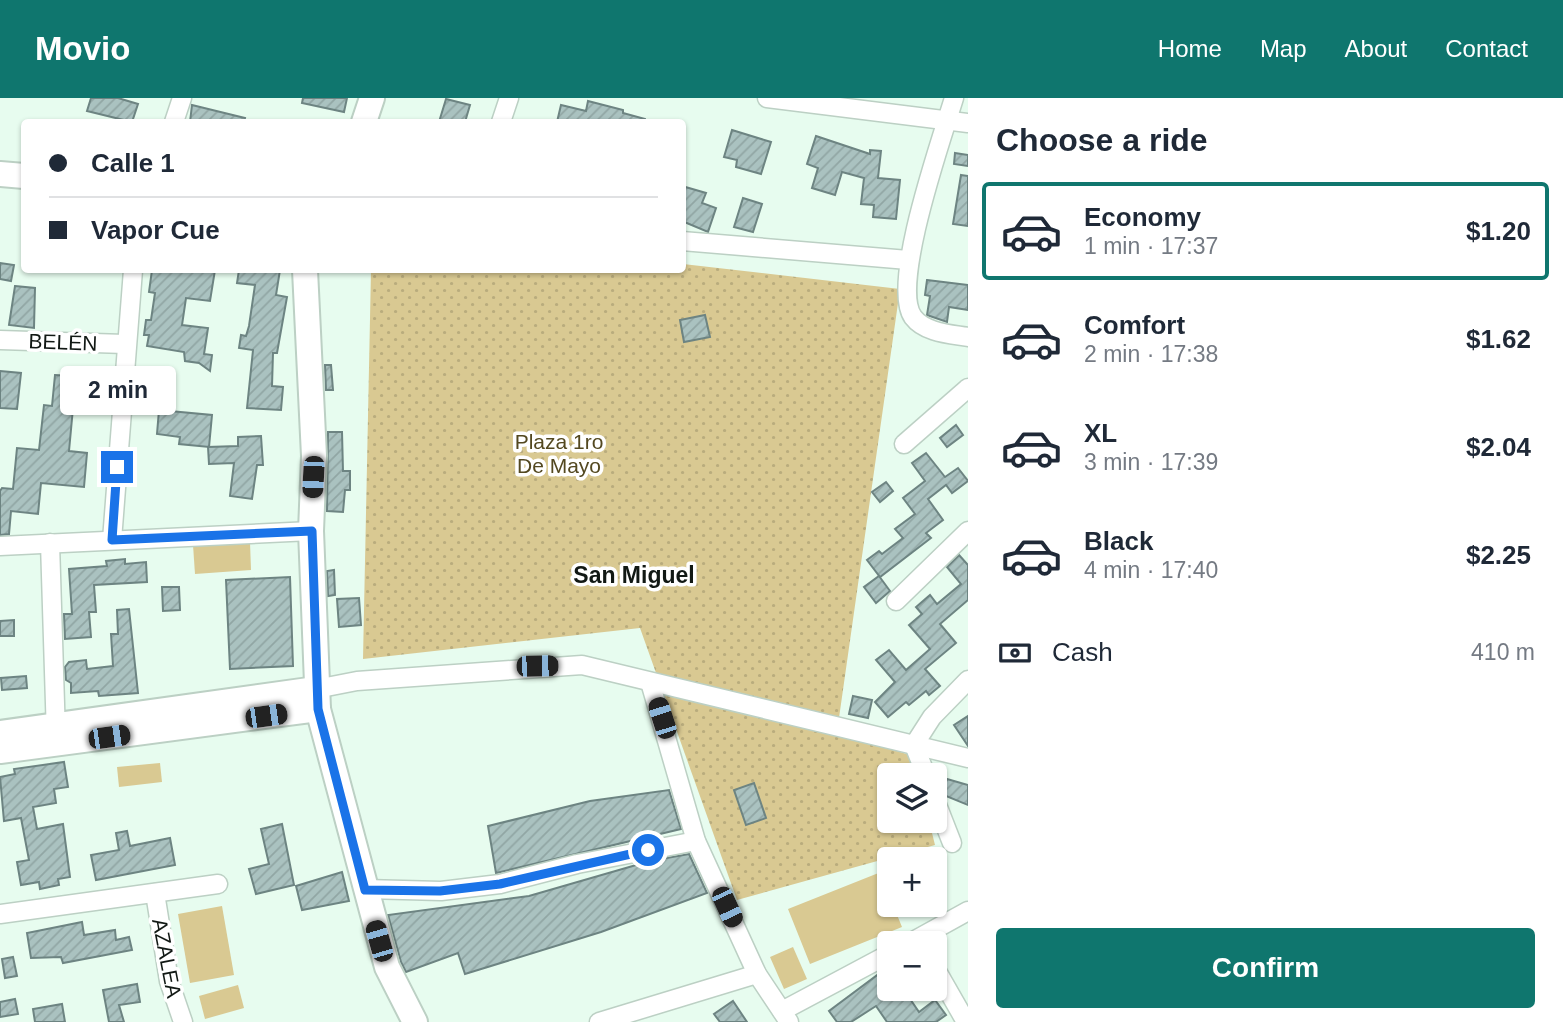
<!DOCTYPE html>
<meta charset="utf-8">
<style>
:root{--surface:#fff;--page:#f6f6f7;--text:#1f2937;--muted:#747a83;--line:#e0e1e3;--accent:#0f766e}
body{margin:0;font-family:Helvetica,sans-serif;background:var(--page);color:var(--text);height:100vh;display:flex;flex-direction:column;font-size:26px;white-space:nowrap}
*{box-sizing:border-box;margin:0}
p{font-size:23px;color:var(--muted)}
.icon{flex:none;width:38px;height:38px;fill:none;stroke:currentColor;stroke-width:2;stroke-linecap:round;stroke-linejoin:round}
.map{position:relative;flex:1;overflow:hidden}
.details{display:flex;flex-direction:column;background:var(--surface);width:595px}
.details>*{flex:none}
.banner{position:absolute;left:21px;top:21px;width:665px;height:154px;border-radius:7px;box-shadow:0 2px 5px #0004;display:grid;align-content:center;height:154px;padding:0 28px;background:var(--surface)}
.buttons{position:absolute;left:877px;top:665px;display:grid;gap:14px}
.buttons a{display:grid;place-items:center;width:70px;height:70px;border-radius:7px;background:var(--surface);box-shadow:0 2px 5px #0004;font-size:35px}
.end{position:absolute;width:32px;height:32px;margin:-16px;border:9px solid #1a73e8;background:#fff;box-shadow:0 0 0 4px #fff}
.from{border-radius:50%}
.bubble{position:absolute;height:49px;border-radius:7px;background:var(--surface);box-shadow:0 2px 5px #0004;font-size:23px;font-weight:700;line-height:49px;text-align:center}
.car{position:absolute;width:21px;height:42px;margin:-21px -10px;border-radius:9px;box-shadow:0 0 5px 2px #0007;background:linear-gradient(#222 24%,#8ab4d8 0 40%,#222 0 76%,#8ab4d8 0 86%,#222 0)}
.banner b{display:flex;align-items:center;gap:24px;height:66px;font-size:26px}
.banner b+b{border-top:2px solid var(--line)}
.banner i{width:18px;height:18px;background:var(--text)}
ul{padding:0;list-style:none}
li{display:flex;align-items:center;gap:21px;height:98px;margin:0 14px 10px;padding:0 14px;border:4px solid transparent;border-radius:7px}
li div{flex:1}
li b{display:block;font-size:26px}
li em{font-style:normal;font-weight:700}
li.active{border-color:var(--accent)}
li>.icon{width:63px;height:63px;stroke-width:1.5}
h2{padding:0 28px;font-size:32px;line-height:84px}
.pay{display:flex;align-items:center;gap:18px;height:77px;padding:0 28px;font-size:26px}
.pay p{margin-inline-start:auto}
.primary-button{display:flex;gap:14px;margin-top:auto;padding:14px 28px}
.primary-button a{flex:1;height:80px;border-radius:7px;background:var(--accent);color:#fff;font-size:28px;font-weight:700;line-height:80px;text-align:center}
header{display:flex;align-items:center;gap:42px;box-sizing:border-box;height:98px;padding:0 35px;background:var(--accent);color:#fff}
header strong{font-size:33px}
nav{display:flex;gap:38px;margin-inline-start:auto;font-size:24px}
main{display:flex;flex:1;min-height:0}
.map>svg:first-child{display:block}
.grass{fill:#d9c992}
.park{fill:url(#park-dots)}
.building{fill:url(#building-hatch);stroke:#6d8482;stroke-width:2}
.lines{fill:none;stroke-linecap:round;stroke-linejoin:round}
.street-casing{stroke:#bcd0c4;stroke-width:21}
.secondary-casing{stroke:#bcd0c4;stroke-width:28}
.street{stroke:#fff;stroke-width:18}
.secondary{stroke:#fff;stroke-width:24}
.route{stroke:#1a73e8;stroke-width:9}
.labels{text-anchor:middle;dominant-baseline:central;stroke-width:7;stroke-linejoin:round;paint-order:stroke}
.street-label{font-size:21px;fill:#111814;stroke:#fff}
.park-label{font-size:21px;fill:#534820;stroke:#fff}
.neighbourhood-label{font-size:23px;font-weight:bold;fill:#111814;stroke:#fff}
</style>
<header>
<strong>Movio</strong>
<nav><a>Home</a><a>Map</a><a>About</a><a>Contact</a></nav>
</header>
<main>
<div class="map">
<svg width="968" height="924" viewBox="0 0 968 924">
<defs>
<pattern id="park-dots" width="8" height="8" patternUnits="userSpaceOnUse" patternTransform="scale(1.75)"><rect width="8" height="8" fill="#d9c992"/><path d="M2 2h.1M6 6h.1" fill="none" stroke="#b9ac7d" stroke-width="1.8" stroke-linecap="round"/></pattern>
<pattern id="building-hatch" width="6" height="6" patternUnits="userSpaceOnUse" patternTransform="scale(1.75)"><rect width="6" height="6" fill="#aac2c0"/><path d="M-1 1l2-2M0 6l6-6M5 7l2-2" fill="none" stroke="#91a6a4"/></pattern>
</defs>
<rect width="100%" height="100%" fill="#e7fcef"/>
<g class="grass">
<polygon points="250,444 251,472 195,476 193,447"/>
<polygon points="160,665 162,684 119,689 117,669"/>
<polygon points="881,774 889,796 889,807 893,807 902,829 810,866 788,811"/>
<polygon points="222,808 234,877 190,885 178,816"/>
<polygon points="793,849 807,881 784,891 770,859"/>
<polygon points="238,887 244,910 205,921 199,898"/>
</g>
<polygon class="park" points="683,166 900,191 837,634 913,658 917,677 889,677 889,723 929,723 935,747 737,802 640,530 363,561 371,172 682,172"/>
<g class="building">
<polygon points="91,0 118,0 138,6 132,24 87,13"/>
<polygon points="303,0 347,0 344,14 302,5"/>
<polygon points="446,1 470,7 465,24 439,24"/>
<polygon points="588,3 623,12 623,15 645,21 645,24 557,24 561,7 586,13"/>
<polygon points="192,7 245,20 244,24 190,24"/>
<polygon points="732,32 771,44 761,76 736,69 737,62 724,59"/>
<polygon points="816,38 870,56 870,52 881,53 878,80 900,82 896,121 873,119 874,107 861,106 864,80 842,74 835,97 812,90 818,70 807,66"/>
<polygon points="955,55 968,57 968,68 954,66"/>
<polygon points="961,77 968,78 968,128 953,126"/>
<polygon points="682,88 706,95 702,105 716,110 708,134 682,123"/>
<polygon points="743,100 762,106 753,134 734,129"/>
<polygon points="0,165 14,167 11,183 0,181"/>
<polygon points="152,172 215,172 210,203 186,200 182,227 208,230 204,256 212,257 210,273 199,265 185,263 184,254 147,248 149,237 144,237 146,222 151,222 155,195 149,194"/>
<polygon points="239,172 280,172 276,197 287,199 277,255 273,255 272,288 283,289 281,312 247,310 253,252 239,250 241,237 246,238 249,228 255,187 237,185"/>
<polygon points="927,182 968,187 968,212 949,209 947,224 927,217 930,198 925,197"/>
<polygon points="15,188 35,190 34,230 9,227"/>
<polygon points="705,217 710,239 684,244 680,222"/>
<polygon points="325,267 331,267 333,292 326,292"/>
<polygon points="0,273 21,275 17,311 0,310"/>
<polygon points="55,277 71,278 68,310 73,310 69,353 87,355 84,389 41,385 38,416 11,413 9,436 0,437 0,393 2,390 13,391 17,350 39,352 44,307 52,308"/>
<polygon points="159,312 212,317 209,349 179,346 180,339 157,336"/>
<polygon points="956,327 963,337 947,349 940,340"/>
<polygon points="328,334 342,334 343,373 350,373 350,392 345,392 343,414 327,413"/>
<polygon points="261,338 263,367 257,367 252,401 230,398 234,365 209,366 208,349 238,348 238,339"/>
<polygon points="926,355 945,379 958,370 968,383 952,395 946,387 928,401 943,422 926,435 931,440 880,479 867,462 879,453 882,456 903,440 895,431 915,416 903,400 925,383 912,365"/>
<polygon points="886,384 893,393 880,404 872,394"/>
<polygon points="959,457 968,467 968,502 940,526 956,545 925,571 940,588 929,597 926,593 909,607 906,604 888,619 875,604 895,584 876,562 889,552 906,572 930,551 909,527 922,516 916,509 930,497 937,506 961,486 947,469"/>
<polygon points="125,461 125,466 146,464 147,484 94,487 96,514 89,514 91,539 65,541 64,516 72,516 69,471 107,468 106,463"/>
<polygon points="334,472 335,497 328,498 327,473"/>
<polygon points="879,478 890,493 876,505 864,489"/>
<polygon points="290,479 293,568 230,571 226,482"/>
<polygon points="162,489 179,489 180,512 163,513"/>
<polygon points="359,500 361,527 339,529 337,501"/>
<polygon points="129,511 138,595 99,598 98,593 71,595 71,585 66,582 65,569 69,564 86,562 87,571 113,568 111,536 118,536 117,512"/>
<polygon points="14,522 14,538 0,538 0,523"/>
<polygon points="26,578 27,590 2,592 1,580"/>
<polygon points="853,598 872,602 868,620 849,616"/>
<polygon points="968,618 968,648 954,627"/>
<polygon points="64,664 68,689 54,691 56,705 33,709 37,731 63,726 70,779 58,781 59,787 40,791 39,784 21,787 17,764 29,762 21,720 4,723 0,679 15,676 14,671"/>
<polygon points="947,681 968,687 968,707 946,698 943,693"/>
<polygon points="754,685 766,720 746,727 734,692"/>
<polygon points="669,692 681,731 496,775 488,728 590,703"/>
<polygon points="282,726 294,787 256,796 249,771 269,766 261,731"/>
<polygon points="127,733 130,748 170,740 175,767 96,782 91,757 119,752 116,735"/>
<polygon points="689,756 707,795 601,834 465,876 458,855 406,874 401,864 388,817 529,798 650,763"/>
<polygon points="342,774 349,803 302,812 296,788"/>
<polygon points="82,824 84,837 115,832 116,842 129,839 132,852 63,865 61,859 31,860 27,835"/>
<polygon points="13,859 17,878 5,880 2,861"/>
<polygon points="884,872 889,879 889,891 898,891 903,898 906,895 919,914 935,902 946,917 936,924 887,924 876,908 851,924 837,924 829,913"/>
<polygon points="137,886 140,904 119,907 124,924 109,924 103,892"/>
<polygon points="15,901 18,916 0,919 0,904"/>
<polygon points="733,903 747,924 720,924 714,916"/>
<polygon points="62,906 65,924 35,924 33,911"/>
</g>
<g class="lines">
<g class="street-casing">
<g id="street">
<polyline points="767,0 968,25"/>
<path d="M 954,0 C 942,40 890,187 913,219 C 925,235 951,236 968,239"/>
<polyline points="174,24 182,0"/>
<polyline points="501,24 509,0"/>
<polyline points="682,143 908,162"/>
<polyline points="0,242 125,246"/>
<polyline points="904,346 968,290"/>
<polyline points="112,442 133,172"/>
<polyline points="50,445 56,638"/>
<polyline points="0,448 311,433"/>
<polyline points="896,503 968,433"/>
<polyline points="650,584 696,743 757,876 789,924"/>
<polyline points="316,591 357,583 582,567 968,660"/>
<polyline points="926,677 914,647 932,619 968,582"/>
<polyline points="934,699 952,745"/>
<polyline points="365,791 441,793 500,786 577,766 696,743"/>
<polyline points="155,795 169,883 183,924"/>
<polyline points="0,816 218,786"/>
<polyline points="910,845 968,813"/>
<polyline points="934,868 966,924"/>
<polyline points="782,913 889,856"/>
<polyline points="599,924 757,876"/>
</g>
</g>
<g class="secondary-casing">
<g id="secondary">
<polyline points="364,24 372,0"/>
<polyline points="0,76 24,78"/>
<polyline points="305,172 314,358 311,433 318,611 387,869 415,924"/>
<polyline points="0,635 316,591"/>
<polyline points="0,653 318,611"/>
</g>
</g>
<use href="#street" class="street"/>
<use href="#secondary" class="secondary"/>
</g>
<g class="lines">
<polyline class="route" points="117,369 112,442 312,433 318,611 365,792 440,793 500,786 648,752"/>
</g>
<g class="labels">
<g class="street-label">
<text transform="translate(63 244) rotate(2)">BELÉN</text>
<text transform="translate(167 860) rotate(79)">AZALEA</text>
</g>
<g class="park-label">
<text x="559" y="343">Plaza 1ro<tspan x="559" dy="24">De Mayo</tspan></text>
</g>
<g class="neighbourhood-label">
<text x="634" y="477">San Miguel</text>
</g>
</g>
</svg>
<div class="buttons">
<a><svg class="icon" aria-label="layers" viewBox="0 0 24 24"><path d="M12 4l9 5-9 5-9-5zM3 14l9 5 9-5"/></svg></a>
<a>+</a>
<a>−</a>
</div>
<i class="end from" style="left:648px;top:752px"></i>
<i class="end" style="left:117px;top:369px"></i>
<div class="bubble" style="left:60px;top:268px;width:116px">2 min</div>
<i class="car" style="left:313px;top:379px;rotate:183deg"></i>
<i class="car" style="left:537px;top:568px;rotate:89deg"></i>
<i class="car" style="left:266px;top:618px;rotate:82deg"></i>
<i class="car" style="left:662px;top:620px;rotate:342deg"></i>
<i class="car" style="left:109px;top:639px;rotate:82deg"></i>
<i class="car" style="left:727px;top:809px;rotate:155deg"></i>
<i class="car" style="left:379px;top:843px;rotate:344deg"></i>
<div class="banner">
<b><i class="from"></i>Calle 1</b>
<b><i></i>Vapor Cue</b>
</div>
</div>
<section class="details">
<h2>Choose a ride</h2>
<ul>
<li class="active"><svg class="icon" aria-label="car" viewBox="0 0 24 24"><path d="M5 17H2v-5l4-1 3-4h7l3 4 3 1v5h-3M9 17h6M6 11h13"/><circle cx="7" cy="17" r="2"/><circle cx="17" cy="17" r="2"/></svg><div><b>Economy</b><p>1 min · 17:37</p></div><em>$1.20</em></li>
<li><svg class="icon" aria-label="car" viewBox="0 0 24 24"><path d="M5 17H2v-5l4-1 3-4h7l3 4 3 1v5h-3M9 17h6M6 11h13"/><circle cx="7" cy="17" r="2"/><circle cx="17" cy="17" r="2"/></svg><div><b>Comfort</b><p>2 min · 17:38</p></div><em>$1.62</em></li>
<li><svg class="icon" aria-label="car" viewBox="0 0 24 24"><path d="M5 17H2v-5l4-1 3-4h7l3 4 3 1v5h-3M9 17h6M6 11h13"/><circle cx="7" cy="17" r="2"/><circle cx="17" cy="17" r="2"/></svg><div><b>XL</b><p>3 min · 17:39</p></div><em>$2.04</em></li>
<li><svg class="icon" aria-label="car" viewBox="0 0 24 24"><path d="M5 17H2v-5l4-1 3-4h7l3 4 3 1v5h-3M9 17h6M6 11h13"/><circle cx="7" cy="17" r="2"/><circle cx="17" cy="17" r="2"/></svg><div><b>Black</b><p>4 min · 17:40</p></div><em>$2.25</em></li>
</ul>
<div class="pay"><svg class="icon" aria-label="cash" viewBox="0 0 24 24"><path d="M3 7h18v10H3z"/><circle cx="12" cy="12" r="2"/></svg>Cash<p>410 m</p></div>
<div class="primary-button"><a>Confirm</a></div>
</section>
</main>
